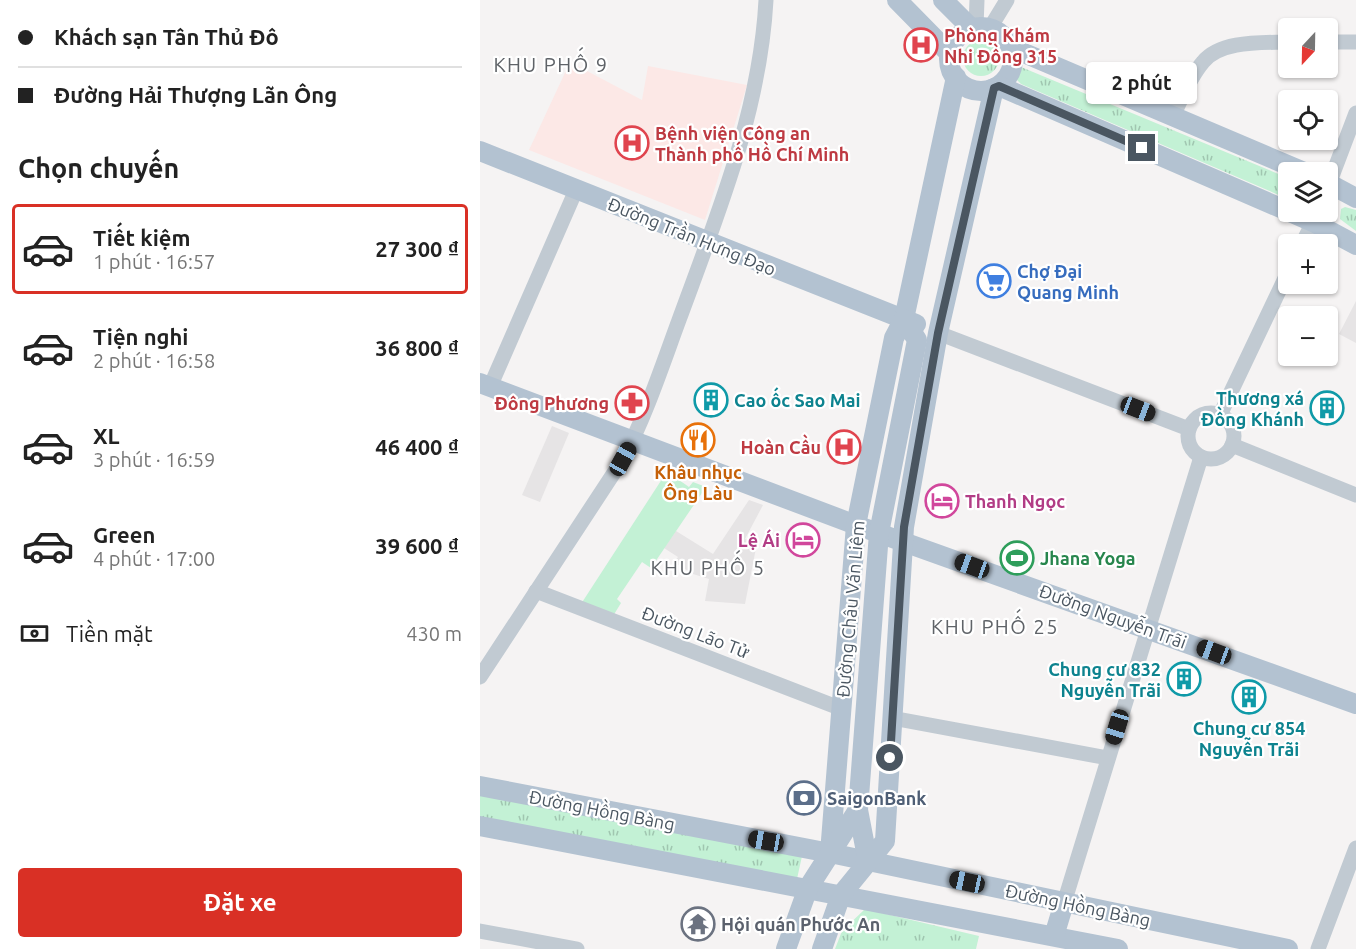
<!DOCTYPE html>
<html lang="vi">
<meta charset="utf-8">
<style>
:root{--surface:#fff;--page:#f6f6f6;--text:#222;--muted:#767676;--line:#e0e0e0;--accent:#d93025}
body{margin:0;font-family:Ubuntu,sans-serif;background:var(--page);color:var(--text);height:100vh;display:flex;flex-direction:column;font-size:22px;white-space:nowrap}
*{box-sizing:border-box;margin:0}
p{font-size:20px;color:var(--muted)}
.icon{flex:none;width:33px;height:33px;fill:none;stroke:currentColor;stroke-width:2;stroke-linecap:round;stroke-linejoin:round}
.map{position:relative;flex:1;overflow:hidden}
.sheet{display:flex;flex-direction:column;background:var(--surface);width:480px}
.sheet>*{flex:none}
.top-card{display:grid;align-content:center;height:132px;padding:0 18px;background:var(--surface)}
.needle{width:39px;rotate:202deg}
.fabs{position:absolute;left:798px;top:18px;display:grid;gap:12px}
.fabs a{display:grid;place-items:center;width:60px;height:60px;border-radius:6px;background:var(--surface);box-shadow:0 2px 4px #0004;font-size:30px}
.end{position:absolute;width:27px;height:27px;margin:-14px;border:8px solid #4a5661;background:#fff;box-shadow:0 0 0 3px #fff}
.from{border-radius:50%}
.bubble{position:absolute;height:42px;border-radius:6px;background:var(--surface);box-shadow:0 2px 4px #0004;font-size:20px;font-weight:600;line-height:42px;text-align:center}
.car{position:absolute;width:18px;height:36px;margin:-18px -9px;border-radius:8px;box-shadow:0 0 4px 2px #0007;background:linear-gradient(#222 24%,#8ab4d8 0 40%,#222 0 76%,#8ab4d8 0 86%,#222 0)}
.top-card b{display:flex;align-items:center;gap:21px;height:57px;font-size:22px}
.top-card b+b{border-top:2px solid var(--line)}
.top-card i{width:15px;height:15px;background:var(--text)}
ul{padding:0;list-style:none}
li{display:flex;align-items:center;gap:18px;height:90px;margin:0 12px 9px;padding:0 6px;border:3px solid transparent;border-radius:6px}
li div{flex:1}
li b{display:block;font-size:22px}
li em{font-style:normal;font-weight:600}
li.on{border-color:var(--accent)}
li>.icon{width:54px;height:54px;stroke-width:1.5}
h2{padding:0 18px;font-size:27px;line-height:72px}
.pay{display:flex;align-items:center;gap:15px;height:66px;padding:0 18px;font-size:22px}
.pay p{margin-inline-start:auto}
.cta{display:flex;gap:12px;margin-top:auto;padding:12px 18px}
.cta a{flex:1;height:69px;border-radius:6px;background:var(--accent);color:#fff;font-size:24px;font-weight:600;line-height:69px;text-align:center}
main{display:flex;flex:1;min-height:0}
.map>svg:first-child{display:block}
.education{fill:#e6e4e5}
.medical{fill:#fce8e6}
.grass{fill:url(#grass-tufts)}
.garden{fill:#c3f1d5}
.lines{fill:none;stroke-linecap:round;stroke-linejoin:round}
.minor{stroke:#c1cad2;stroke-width:15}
.major{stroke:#b3c2d1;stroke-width:20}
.route{stroke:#4a5661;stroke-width:8}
.labels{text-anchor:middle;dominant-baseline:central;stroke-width:4.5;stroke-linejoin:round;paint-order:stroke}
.health-label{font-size:18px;font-weight:bold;fill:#be3a42;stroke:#fff;text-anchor:start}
.street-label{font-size:18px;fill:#4a5661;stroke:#fff}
.shop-label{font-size:18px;font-weight:bold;fill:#366cbe;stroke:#fff;text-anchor:start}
.culture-label{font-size:18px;font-weight:bold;fill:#0d838f;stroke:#fff;text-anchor:end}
.food-label{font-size:18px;font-weight:bold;fill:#c56008;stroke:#fff}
.hotel-label{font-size:18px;font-weight:bold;fill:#b23c85;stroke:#fff;text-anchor:start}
.leisure-label{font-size:18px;font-weight:bold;fill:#27864d;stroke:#fff;text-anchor:start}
.service-label{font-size:18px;font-weight:bold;fill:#4e5e75;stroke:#fff;text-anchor:start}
.worship-label{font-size:18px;font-weight:bold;fill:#5b616d;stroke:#fff;text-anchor:start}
.neighbourhood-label{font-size:20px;letter-spacing:1.5px;fill:#5f6368;stroke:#fff}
</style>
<main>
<section class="sheet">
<div class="top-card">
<b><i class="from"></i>Khách sạn Tân Thủ Đô</b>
<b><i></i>Đường Hải Thượng Lãn Ông</b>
</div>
<h2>Chọn chuyến</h2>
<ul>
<li class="on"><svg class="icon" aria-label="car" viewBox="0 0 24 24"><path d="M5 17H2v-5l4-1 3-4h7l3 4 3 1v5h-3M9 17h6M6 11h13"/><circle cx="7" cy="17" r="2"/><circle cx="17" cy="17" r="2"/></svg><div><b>Tiết kiệm</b><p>1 phút · 16:57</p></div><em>27 300 ₫</em></li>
<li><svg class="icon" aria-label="car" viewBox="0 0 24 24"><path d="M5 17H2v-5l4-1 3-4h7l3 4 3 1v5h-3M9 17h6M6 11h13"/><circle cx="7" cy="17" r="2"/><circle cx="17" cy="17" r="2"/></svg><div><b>Tiện nghi</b><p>2 phút · 16:58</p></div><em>36 800 ₫</em></li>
<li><svg class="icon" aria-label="car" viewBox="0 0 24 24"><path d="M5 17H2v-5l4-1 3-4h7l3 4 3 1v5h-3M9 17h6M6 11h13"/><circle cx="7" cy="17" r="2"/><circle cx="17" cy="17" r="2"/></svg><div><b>XL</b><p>3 phút · 16:59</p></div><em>46 400 ₫</em></li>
<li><svg class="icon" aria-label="car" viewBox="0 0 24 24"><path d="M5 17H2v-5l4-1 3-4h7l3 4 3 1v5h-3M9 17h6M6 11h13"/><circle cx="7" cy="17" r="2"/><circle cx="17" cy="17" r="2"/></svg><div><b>Green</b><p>4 phút · 17:00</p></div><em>39 600 ₫</em></li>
</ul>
<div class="pay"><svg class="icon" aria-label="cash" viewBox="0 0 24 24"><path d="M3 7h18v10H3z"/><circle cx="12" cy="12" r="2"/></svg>Tiền mặt<p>430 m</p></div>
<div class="cta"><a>Đặt xe</a></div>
</section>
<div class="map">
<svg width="876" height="949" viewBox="0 0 876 949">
<defs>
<pattern id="grass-tufts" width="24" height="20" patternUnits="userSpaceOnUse" patternTransform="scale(1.5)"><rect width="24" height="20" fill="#c3f1d5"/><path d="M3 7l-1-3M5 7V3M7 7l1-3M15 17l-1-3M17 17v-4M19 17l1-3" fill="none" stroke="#a0c6b0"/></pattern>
</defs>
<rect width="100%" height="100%" fill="#f5f3f3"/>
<g class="education">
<polygon points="876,301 876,343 859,334"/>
<polygon points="72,426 89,433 60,502 42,495"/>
<polygon points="269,500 283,505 265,539 277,543 265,604 225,601 229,579 213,574 194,562 198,557 184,548 196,531 233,554"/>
</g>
<polygon class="medical" points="90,62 162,100 168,66 267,85 225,220 49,150"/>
<g class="grass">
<circle cx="501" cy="58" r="18"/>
<polygon points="541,67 808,178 808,199 541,84 536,79 536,72"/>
<polygon points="865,207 876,210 876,231 860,219 861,209"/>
<polygon points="0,795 322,856 317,879 0,818"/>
<polygon points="385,909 499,936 496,949 355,949 362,931"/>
</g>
<polygon class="garden" points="184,476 199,480 209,487 213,482 226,487 171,568 162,562 137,599 141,603 133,616 101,604"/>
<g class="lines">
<g class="minor">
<polyline points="496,27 497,0"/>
<polyline points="510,28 527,0"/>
<polyline points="848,42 876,42"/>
<path d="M 693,116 C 702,98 710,77 723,62 C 741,40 783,43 808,42"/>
<polyline points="849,184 876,113"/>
<polyline points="822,244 833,222"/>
<polyline points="458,333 709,429"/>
<polyline points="10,387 96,190"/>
<circle cx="731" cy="436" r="23"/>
<polyline points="740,415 808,272"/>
<polyline points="752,445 876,495"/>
<polyline points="56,591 362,709"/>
<path d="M 0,677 L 143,459 C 166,415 182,366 199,320 C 237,216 280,112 286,0"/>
<polyline points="412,718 628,758"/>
<polyline points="584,903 721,457"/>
<polyline points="0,931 97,949"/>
<polyline points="838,949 876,848"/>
</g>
<g class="major">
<polyline points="417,0 470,54"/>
<polyline points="463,0 491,28"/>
<circle cx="501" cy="59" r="32"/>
<polyline points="532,48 824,172"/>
<polyline points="519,86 833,222 876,245"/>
<polyline points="0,151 436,324"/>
<polyline points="848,183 876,198"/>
<polyline points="0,383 376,525 876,704"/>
<polyline points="0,786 350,853 808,949"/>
<polyline points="0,826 638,949"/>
<polyline points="350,853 376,525 414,338 424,319 476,77"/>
<polyline points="388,862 378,810 399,533 437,340 424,319"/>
<polyline points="574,936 584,903"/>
<polyline points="306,949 328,888 378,810"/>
<polyline points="342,949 361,895 405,841 424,527 458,333 514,88"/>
</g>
</g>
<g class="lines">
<polyline class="route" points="410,758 424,527 458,333 514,88 519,86 662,148"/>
</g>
<defs>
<g id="hospital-ring" transform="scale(1.725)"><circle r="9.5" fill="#fff" stroke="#e0444e" stroke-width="1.5"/><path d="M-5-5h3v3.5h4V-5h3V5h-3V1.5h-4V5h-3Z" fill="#e0444e"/></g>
<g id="supermarket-ring" transform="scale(1.725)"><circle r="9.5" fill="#fff" stroke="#3f7fe0" stroke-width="1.5"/><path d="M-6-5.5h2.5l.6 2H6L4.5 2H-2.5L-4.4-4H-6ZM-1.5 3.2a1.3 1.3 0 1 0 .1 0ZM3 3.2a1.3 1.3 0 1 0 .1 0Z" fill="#3f7fe0"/></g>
<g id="building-ring" transform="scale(1.725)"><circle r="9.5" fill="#fff" stroke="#0f9aa8" stroke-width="1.5"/><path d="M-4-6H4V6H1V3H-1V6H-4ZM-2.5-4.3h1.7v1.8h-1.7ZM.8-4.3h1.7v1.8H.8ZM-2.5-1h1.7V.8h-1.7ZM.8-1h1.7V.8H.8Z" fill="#0f9aa8"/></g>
<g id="pharmacy-ring" transform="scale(1.725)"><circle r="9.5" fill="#fff" stroke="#e0444e" stroke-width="1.5"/><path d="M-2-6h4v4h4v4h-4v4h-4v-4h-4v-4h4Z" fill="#e0444e"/></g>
<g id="restaurant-ring" transform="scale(1.725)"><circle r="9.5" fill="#fff" stroke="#e8710a" stroke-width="1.5"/><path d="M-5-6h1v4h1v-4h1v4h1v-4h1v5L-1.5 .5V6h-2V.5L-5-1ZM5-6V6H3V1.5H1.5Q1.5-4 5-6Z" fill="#e8710a"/></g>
<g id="hotel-ring" transform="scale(1.725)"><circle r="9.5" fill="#fff" stroke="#d1479c" stroke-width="1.5"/><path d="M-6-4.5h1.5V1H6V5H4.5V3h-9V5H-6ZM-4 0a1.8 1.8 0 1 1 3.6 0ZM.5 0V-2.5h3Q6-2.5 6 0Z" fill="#d1479c"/></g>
<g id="stadium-ring" transform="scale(1.725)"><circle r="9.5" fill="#fff" stroke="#2e9e5b" stroke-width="1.5"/><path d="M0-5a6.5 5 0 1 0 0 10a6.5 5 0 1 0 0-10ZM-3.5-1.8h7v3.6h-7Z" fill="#2e9e5b"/></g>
<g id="bank-ring" transform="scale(1.725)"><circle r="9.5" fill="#fff" stroke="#5c6f8a" stroke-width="1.5"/><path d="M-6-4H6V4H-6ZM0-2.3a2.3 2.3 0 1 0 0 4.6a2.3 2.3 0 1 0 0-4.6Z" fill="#5c6f8a"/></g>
<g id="temple-ring" transform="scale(1.725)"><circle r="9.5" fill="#fff" stroke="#6b7280" stroke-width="1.5"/><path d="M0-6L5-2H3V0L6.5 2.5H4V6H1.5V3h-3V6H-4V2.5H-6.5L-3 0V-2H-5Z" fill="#6b7280"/></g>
</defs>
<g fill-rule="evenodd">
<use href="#hospital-ring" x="441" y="45"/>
<use href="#hospital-ring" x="152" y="143"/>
<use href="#supermarket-ring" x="514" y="281"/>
<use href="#building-ring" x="231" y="400"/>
<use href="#pharmacy-ring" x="152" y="403"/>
<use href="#building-ring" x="847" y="408"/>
<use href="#restaurant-ring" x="218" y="440"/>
<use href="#hospital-ring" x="364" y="447"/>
<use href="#hotel-ring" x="462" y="501"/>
<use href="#hotel-ring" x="323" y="540"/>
<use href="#stadium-ring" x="537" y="558"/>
<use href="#building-ring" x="704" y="679"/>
<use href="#building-ring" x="769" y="697"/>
<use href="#bank-ring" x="324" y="798"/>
<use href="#temple-ring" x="218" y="924"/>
</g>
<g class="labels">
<g class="health-label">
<text x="464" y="35">Phòng Khám<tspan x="464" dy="21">Nhi Đồng 315</tspan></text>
<text x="175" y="133">Bệnh viện Công an<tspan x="175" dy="21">Thành phố Hồ Chí Minh</tspan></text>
<text x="129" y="403" text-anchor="end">Đông Phương</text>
<text x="341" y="447" text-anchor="end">Hoàn Cầu</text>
</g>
<g class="street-label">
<text transform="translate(212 236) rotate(22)">Đường Trần Hưng Đạo</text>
<text transform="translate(370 609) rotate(-85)">Đường Châu Văn Liêm</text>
<text transform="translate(633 616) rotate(20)">Đường Nguyễn Trãi</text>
<text transform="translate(216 632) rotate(21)">Đường Lão Tử</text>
<text transform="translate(122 810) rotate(11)">Đường Hồng Bàng</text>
<text transform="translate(598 905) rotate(12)">Đường Hồng Bàng</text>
</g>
<g class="shop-label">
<text x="537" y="271">Chợ Đại<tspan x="537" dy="21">Quang Minh</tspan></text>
</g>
<g class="culture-label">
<text x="824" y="398">Thương xá<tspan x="824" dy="21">Đồng Khánh</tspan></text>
<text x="254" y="400" text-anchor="start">Cao ốc Sao Mai</text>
<text x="681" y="669">Chung cư 832<tspan x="681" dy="21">Nguyễn Trãi</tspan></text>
<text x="769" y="728" text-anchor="middle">Chung cư 854<tspan x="769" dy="21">Nguyễn Trãi</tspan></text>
</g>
<g class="food-label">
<text x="218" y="472">Khâu nhục<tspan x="218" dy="21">Ông Làu</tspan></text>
</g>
<g class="hotel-label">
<text x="485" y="501">Thanh Ngọc</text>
<text x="300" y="540" text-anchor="end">Lệ Ái</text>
</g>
<g class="leisure-label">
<text x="560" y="558">Jhana Yoga</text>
</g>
<g class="service-label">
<text x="347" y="798">SaigonBank</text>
</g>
<g class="worship-label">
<text x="241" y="924">Hội quán Phước An</text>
</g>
<g class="neighbourhood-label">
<text x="71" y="64">KHU PHỐ 9</text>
<text x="228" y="567">KHU PHỐ 5</text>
<text x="515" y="626">KHU PHỐ 25</text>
</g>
</g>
</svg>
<div class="fabs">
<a><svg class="needle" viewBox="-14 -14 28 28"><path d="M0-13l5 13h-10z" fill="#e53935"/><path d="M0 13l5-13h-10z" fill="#767676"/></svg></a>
<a><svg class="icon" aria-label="locate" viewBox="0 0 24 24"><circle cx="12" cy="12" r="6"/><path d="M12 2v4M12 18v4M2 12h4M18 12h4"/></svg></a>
<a><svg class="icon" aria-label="layers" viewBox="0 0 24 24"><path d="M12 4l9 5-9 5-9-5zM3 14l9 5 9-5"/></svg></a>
<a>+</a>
<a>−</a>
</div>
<i class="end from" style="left:410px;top:758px"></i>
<i class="end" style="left:662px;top:148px"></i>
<div class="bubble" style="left:606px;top:62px;width:111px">2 phút</div>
<i class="car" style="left:658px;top:409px;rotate:111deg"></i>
<i class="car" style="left:143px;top:459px;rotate:29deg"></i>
<i class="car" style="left:492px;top:566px;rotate:290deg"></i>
<i class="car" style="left:734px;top:652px;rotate:290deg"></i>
<i class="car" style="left:637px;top:727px;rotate:197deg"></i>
<i class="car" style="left:286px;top:841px;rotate:280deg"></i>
<i class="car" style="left:487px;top:882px;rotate:282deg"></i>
</div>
</main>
